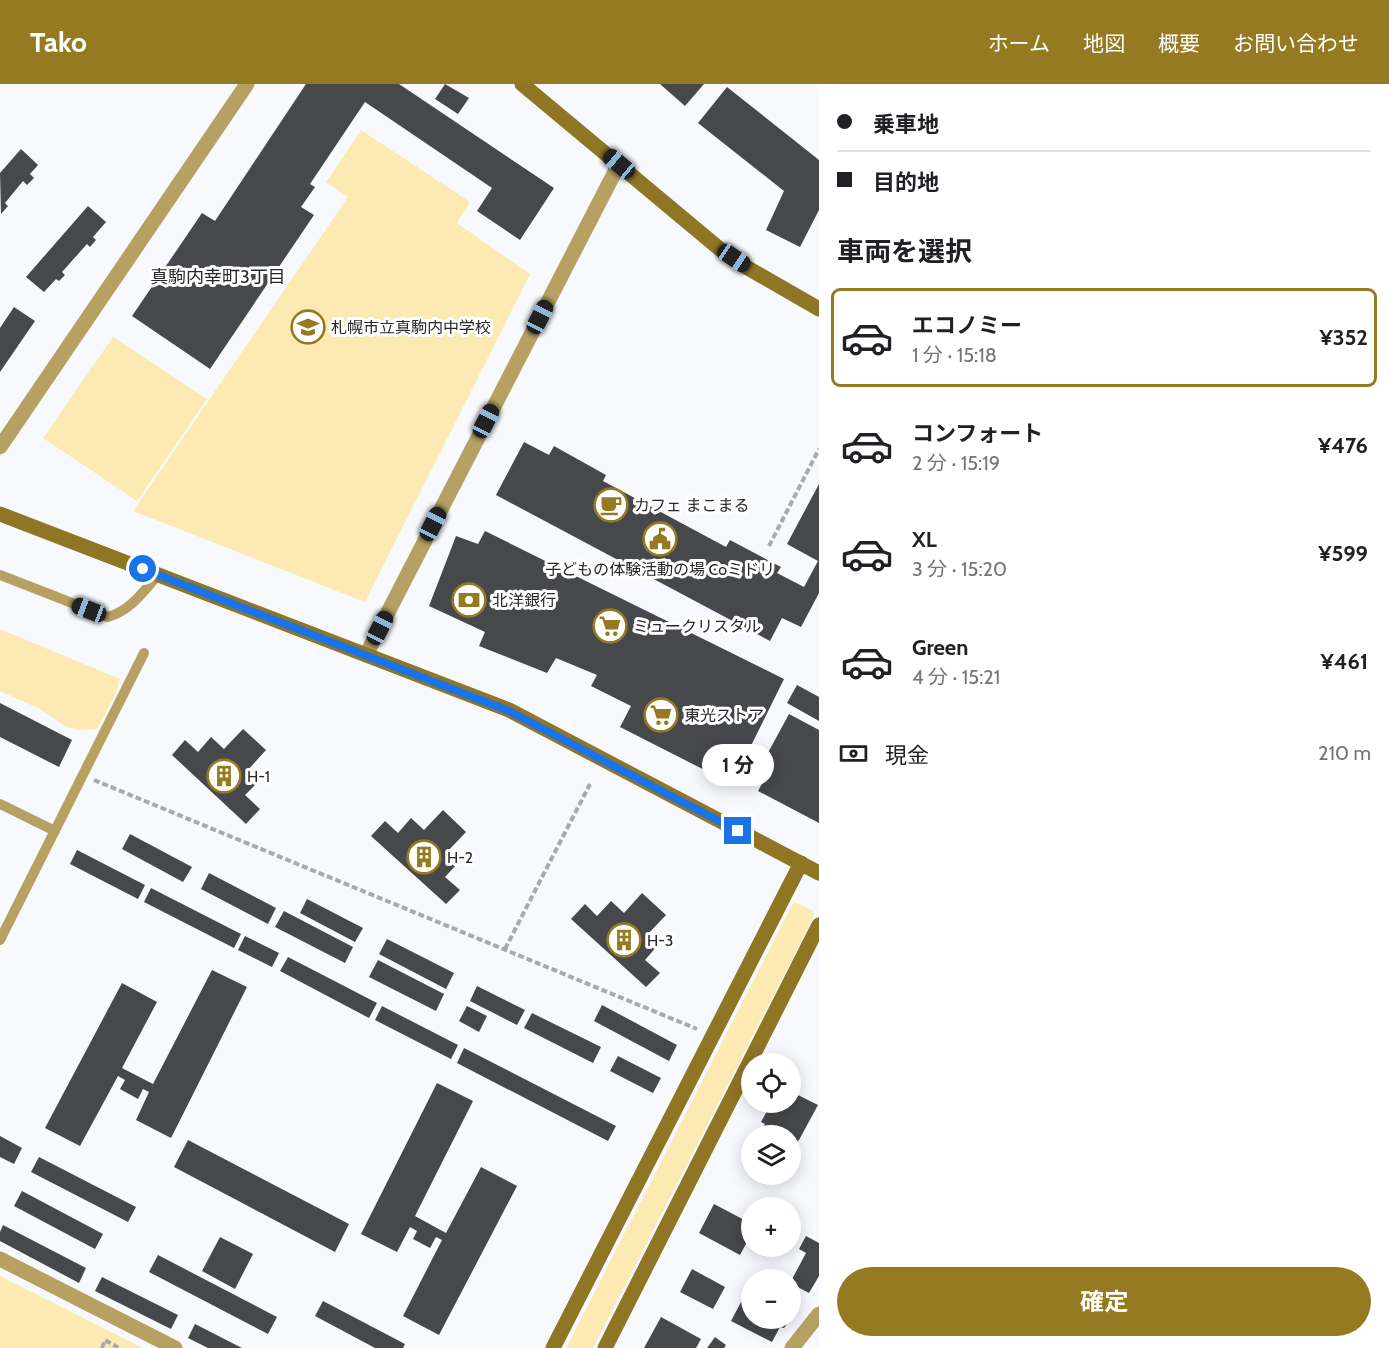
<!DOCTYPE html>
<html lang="ja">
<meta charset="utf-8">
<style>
:root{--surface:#fff;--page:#f2f2f2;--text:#202124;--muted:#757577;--line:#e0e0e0;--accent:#967a22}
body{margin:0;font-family:Cabin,"Noto Sans JP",sans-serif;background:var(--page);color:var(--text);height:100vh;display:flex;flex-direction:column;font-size:22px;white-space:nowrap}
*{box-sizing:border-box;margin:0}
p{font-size:20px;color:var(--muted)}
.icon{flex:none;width:33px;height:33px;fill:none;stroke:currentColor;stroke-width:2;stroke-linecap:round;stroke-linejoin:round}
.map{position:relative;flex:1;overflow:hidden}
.panel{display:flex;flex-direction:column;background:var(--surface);width:570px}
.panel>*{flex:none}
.banner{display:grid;align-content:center;height:132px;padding:0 18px;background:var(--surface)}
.tools{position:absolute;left:741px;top:969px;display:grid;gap:12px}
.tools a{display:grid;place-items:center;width:60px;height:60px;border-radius:50%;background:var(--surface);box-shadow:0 3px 15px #0003;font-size:30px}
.end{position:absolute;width:27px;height:27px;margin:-14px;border:8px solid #1a73e8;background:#fff;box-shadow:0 0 0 3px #fff}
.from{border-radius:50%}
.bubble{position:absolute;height:42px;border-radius:21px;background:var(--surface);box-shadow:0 3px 15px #0003;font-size:20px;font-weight:700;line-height:42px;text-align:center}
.car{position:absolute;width:18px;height:36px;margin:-18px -9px;border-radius:8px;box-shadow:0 0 4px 2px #0007;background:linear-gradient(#222 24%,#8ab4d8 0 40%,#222 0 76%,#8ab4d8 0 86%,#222 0)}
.banner b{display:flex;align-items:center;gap:21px;height:57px;font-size:22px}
.banner b+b{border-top:2px solid var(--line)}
.banner i{width:15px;height:15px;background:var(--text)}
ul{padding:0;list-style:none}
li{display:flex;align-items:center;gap:18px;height:99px;margin:0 12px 9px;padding:0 6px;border:3px solid transparent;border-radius:9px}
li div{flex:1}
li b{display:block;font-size:22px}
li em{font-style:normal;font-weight:700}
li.on{border-color:var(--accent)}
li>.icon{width:54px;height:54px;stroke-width:1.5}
h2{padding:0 18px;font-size:27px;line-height:72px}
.pay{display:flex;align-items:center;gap:15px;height:66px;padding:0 18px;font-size:22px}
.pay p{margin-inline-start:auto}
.button{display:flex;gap:12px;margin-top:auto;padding:12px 18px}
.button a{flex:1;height:69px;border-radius:36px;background:var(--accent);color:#fff;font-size:24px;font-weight:700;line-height:69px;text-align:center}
header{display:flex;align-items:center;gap:36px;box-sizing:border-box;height:84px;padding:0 30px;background:var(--accent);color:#fff}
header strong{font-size:28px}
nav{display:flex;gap:33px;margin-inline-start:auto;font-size:21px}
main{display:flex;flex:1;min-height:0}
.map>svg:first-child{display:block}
.green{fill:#fdeab3}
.building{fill:#46484b}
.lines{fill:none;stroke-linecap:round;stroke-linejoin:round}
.path{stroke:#a8a9ad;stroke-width:4;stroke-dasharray:6 3;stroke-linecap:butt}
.lane{stroke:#b6a163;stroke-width:10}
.street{stroke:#b6a163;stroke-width:15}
.secondary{stroke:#8f7625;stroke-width:15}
.route{stroke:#1a73e8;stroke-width:8}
.labels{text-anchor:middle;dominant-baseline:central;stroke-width:6;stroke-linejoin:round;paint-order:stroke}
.poi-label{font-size:16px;fill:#272829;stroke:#fff;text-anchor:start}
.neighbourhood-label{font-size:18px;fill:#272829;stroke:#fff}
</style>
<header>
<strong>Tako</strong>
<nav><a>ホーム</a><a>地図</a><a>概要</a><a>お問い合わせ</a></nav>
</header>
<main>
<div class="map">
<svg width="819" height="1264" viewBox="0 0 819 1264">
<rect width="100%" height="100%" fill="#f8f9fe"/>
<g class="green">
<polygon points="361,46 470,118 457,139 530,190 365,518 133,427 348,113 326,98"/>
<polygon points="113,253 207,315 137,417 43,354"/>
<polygon points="0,545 120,595 116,609 97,645 77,646 65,642 38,624 0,607"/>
<polygon points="795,818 812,826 814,829 813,834 593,1264 566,1264 792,821"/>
<polygon points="0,1192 143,1264 0,1264"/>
</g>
<g class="building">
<polygon points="306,0 399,0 554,104 520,156 477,127 492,104 365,18 310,100 315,103 301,123 314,131 210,285 132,232 202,129 215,137"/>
<polygon points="445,0 469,14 458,30 435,15"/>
<polygon points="660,0 704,0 685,22"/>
<polygon points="727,3 819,76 819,126 800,163 766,146 784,107 698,39"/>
<polygon points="21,65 38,81 30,90 34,94 27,101 23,97 5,119 8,122 1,130 0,89"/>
<polygon points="88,122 106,138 93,153 96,156 90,163 87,160 62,188 65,191 59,197 56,195 44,208 26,193"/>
<polygon points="14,223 35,237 0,288 0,244"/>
<polygon points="524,358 549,371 554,362 606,391 603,397 726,463 730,456 781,483 777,489 804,503 818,477 787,460 819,400 819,509 801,543 782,534 770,557 496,411"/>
<polygon points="485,447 784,595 732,700 620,643 631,622 591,602 597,591 556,574 547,589 479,562 485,548 429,522 456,452 478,460"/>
<polygon points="797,601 819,613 819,637 787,619"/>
<polygon points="0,619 72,656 59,683 0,653"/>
<polygon points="789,630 819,646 819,739 758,707 766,692 758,687"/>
<polygon points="243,645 266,666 247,687 259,697 245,711 260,725 246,740 172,671 185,656 198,668 211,653 224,665"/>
<polygon points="443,726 466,748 447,768 459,778 445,793 460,806 446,820 371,752 385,737 398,749 411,734 424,746"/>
<polygon points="130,750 192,783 183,798 122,765"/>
<polygon points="77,766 145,801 138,815 70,780"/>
<polygon points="209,789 276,824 268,840 201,805"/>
<polygon points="151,804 241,850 234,864 144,818"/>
<polygon points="642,809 666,831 647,851 658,861 645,876 660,889 646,903 571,835 585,820 597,832 611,817 624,829"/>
<polygon points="307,815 363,844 355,858 300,829"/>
<polygon points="284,827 353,863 345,879 275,843"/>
<polygon points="245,852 279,869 272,883 238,866"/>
<polygon points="387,855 454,889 446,905 379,870"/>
<polygon points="288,873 377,919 369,934 280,887"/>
<polygon points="378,876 444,910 436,927 369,893"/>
<polygon points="212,886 247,903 171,1054 136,1036 149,1008 143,1005 138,1015 120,1005 125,996 118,992 80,1062 45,1044 122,899 157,918 122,984 153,1000"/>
<polygon points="477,902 525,926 517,941 470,917"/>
<polygon points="602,921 677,961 669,977 594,937"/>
<polygon points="382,922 458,961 451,975 375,936"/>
<polygon points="467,922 487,932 479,948 459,937"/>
<polygon points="532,929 601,963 593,979 524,944"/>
<polygon points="464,964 616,1042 608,1057 457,979"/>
<polygon points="618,972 661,994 653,1009 610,987"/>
<polygon points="437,999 473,1017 415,1132 446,1149 481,1083 517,1102 439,1251 403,1232 442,1156 436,1153 430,1164 413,1155 417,1147 410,1143 397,1168 361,1150"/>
<polygon points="790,1007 818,1021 799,1056 790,1063 790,1052 771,1052 772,1050 763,1044 765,1040 761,1038 772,1018 790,1018"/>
<polygon points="0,1052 22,1064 14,1080 0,1073"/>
<polygon points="188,1056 349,1140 335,1168 174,1083"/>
<polygon points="39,1073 136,1123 128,1138 31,1088"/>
<polygon points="22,1107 103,1150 95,1165 14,1122"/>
<polygon points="714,1120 752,1140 745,1154 748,1156 740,1171 699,1149"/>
<polygon points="3,1141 86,1184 79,1199 0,1157 0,1148"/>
<polygon points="806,1152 819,1159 819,1192 809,1209 790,1199 806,1169 799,1165"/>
<polygon points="220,1153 253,1170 235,1205 202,1187"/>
<polygon points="158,1171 277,1233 268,1250 149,1188"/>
<polygon points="692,1185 725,1203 713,1225 680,1208"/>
<polygon points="102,1193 178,1231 171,1245 95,1207"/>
<polygon points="750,1201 752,1202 752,1234 790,1234 790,1223 797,1227 784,1244 780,1243 772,1258 731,1237"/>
<polygon points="323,1217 405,1260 403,1264 375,1264 315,1232"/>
<polygon points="661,1233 701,1255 696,1264 644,1264"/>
<polygon points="195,1240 242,1264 208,1264 188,1254"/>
<polygon points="715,1253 726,1261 724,1264 707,1264"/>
</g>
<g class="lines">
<g class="path">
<polyline points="769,462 819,365"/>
<polyline points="94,696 697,945"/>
<polyline points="505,865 590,700"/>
<polyline points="102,1264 105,1256 119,1264"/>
</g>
<g class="lane">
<path d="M 0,491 L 108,533 C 130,527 143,508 158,491"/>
<polyline points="0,720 55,747"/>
<polyline points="0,856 144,569"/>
</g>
<g class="street">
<polyline points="0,363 247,0"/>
<polyline points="366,571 619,80"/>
<polyline points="0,1175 175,1264"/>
<polyline points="792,1264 819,1230"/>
</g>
<g class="secondary">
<polyline points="522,0 721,166 746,183 819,225"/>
<polyline points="0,430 509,626 819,789"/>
<polyline points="553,1264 801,779"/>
<polyline points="605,1264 819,841"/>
</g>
</g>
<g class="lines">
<polyline class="route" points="143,485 509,627 738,747"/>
</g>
<defs>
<g id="school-ring" transform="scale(1.725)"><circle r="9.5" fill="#fff" stroke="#967a22" stroke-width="1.5"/><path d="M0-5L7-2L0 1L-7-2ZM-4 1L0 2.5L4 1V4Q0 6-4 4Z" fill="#967a22"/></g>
<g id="cafe-ring" transform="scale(1.725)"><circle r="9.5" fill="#fff" stroke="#967a22" stroke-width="1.5"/><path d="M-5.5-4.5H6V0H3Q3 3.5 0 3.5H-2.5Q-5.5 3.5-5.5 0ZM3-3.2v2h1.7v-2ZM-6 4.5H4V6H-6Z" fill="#967a22"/></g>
<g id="civic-ring" transform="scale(1.725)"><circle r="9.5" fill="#fff" stroke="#967a22" stroke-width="1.5"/><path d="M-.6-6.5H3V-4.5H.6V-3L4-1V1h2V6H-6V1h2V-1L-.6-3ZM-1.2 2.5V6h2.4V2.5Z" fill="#967a22"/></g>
<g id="bank-ring" transform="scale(1.725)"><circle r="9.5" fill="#fff" stroke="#967a22" stroke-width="1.5"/><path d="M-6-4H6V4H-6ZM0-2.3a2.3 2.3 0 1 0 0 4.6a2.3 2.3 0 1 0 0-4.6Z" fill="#967a22"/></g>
<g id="supermarket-ring" transform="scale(1.725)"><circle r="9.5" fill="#fff" stroke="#967a22" stroke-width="1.5"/><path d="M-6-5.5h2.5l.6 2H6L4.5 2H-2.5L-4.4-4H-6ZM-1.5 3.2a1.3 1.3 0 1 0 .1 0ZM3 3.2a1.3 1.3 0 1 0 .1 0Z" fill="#967a22"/></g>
<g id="building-ring" transform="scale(1.725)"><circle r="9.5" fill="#fff" stroke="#967a22" stroke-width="1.5"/><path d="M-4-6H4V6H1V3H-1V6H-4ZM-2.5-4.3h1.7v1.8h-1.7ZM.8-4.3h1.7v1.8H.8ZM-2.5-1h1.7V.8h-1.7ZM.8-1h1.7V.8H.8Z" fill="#967a22"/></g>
</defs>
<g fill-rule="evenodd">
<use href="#school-ring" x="308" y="243"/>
<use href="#cafe-ring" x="611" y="421"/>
<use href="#civic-ring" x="660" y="455"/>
<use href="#bank-ring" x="469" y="516"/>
<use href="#supermarket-ring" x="610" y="542"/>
<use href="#supermarket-ring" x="661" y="631"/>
<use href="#building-ring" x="224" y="692"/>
<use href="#building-ring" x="424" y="773"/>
<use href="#building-ring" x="624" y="856"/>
</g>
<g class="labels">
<g class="poi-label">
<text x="331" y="243">札幌市立真駒内中学校</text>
<text x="634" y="421">カフェ まこまる</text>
<text x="660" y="485" text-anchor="middle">子どもの体験活動の場 Coミドリ</text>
<text x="492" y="516">北洋銀行</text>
<text x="633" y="542">ミュークリスタル</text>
<text x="684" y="631">東光ストア</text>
<text x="247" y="692">H-1</text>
<text x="447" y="773">H-2</text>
<text x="647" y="856">H-3</text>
</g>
<g class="neighbourhood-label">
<text x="218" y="193">真駒内幸町3丁目</text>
</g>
</g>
</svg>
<div class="tools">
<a><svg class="icon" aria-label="locate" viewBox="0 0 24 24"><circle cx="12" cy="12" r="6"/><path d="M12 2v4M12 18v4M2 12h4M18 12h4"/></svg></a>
<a><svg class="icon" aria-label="layers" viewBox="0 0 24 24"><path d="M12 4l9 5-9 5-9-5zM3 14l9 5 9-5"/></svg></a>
<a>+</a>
<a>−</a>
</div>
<i class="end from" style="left:143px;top:485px"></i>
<i class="end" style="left:738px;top:747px"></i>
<div class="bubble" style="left:702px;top:660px;width:72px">1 分</div>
<i class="car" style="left:619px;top:80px;rotate:310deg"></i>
<i class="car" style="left:734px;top:174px;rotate:124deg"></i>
<i class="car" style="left:540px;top:233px;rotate:27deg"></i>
<i class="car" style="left:486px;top:337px;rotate:27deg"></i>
<i class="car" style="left:433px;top:440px;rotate:27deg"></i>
<i class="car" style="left:89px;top:526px;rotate:291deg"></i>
<i class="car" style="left:380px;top:544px;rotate:27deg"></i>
</div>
<section class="panel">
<div class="banner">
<b><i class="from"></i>乗車地</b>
<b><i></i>目的地</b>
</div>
<h2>車両を選択</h2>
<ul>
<li class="on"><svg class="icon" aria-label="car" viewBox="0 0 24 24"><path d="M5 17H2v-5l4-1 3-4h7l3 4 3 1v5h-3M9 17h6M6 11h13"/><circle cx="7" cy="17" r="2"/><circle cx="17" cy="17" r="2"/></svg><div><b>エコノミー</b><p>1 分 · 15:18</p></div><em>¥352</em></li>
<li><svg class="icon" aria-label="car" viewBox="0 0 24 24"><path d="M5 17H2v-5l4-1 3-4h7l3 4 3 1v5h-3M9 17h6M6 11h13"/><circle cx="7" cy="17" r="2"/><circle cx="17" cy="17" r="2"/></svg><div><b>コンフォート</b><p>2 分 · 15:19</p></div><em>¥476</em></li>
<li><svg class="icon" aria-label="car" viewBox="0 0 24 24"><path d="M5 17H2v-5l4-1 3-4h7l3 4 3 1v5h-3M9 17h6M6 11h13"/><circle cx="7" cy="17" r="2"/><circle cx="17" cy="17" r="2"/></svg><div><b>XL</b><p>3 分 · 15:20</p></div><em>¥599</em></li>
<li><svg class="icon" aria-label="car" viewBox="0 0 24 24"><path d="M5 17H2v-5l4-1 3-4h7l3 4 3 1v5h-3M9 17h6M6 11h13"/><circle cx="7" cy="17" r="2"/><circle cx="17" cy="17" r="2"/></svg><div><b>Green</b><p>4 分 · 15:21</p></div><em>¥461</em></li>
</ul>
<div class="pay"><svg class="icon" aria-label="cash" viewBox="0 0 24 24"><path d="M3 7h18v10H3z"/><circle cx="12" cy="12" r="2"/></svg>現金<p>210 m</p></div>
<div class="button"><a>確定</a></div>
</section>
</main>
